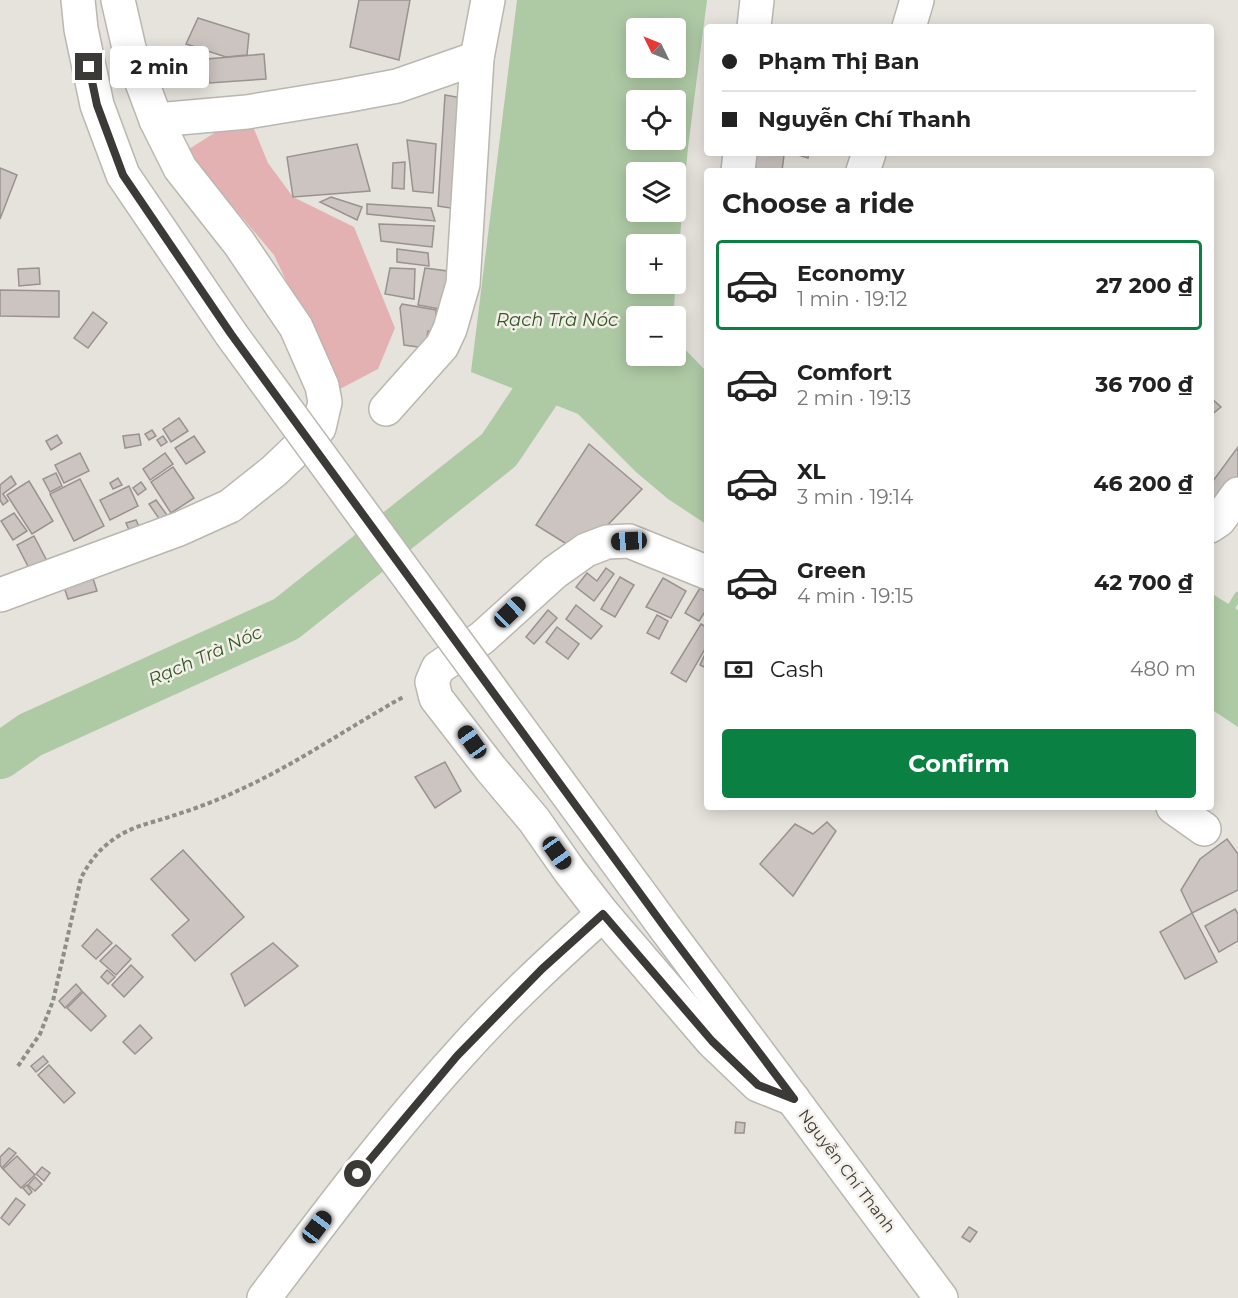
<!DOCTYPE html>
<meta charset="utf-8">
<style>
:root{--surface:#fff;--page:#f6f6f6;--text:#222;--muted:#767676;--line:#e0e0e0;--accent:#0b8043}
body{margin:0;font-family:Montserrat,sans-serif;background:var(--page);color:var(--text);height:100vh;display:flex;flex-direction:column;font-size:22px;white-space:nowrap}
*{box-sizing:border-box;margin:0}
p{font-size:20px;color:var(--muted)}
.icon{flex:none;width:33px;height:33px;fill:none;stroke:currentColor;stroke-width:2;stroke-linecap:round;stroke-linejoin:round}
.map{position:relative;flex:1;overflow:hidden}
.details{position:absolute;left:704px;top:168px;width:510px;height:642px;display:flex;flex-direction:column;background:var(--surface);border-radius:6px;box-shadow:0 3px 15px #0003}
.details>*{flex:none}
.guide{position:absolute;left:704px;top:24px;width:510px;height:132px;border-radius:6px;box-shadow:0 3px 15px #0003;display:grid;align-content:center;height:132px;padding:0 18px;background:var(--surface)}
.needle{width:39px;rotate:313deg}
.buttons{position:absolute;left:626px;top:18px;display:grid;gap:12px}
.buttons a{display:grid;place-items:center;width:60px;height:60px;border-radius:6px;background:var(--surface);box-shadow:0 3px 15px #0003;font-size:30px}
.end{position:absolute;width:27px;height:27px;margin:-14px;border:8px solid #3b3a37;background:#fff;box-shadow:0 0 0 3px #fff}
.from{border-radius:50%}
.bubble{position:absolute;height:42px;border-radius:6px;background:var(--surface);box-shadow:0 3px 15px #0003;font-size:20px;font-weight:700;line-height:42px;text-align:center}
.car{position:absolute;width:18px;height:36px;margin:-18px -9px;border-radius:8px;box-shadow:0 0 4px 2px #0007;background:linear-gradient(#222 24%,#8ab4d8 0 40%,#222 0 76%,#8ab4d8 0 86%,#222 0)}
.guide b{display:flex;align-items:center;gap:21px;height:57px;font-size:22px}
.guide b+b{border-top:2px solid var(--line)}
.guide i{width:15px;height:15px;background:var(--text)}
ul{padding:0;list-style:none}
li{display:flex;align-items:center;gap:18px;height:90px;margin:0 12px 9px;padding:0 6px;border:3px solid transparent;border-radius:6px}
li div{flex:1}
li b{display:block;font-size:22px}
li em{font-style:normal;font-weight:700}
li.selected{border-color:var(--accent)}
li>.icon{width:54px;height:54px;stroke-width:1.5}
h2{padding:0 18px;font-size:27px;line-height:72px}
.pay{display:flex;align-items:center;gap:15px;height:66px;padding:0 18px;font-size:22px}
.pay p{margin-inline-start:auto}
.action{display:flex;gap:12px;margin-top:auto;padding:12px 18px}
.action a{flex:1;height:69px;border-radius:6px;background:var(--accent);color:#fff;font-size:24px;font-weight:700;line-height:69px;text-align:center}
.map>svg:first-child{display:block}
.green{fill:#e3b1b1}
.water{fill:#aecaa5;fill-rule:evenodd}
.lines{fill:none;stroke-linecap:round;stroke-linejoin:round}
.stream{stroke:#aecaa5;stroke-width:8}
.river{stroke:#aecaa5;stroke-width:46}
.building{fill:#cbc4c1;stroke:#99928f;stroke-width:1.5}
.minor-casing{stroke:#bab6b0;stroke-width:36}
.major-casing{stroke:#bab6b0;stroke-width:36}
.path{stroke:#8f8d88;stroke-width:4;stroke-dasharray:4.5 3;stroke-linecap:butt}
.minor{stroke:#fff;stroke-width:33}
.major{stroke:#fff;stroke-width:33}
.major-bridge-casing{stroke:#bab6b0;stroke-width:36;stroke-linecap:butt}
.major-bridge{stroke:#fff;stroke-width:33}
.route{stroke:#3b3a37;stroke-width:8}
.labels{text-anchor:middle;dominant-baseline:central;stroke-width:5;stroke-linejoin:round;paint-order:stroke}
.street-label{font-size:16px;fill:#3b3a37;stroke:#f4efe9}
.water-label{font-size:18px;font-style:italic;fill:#345926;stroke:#f4efe9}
</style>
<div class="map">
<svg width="1238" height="1298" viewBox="0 0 1238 1298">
<rect width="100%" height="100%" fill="#e6e2dc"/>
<polygon class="green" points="247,112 268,163 293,197 354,227 395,328 378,369 338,390 274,255 186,151"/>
<g class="water">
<path d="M 517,0 L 707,0 L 688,147 L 673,316 L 636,316 L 636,356 L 675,356 L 675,339 L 706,371 L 706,524 L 668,499 L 636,472 L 578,414 L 471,372 ZM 636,28 L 675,28 L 675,68 L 636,68 ZM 636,100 L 675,100 L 675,140 L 636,140 ZM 636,172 L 675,172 L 675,212 L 636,212 ZM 636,244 L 675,244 L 675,284 L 636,284 Z"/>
<polygon points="1211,593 1238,610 1238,727 1211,709"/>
</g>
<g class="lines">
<polyline class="stream" points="1227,614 1238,596"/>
<polyline class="river" points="0,756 30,735 286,619 499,450 570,344"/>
</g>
<g class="building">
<polygon points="359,0 410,0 399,60 350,47"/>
<polygon points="198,18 249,34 247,55 226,57 186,44"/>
<polygon points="264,54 266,79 209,83 207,59"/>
<polygon points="445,95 468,99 457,209 438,206"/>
<polygon points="407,140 436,144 433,193 413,191"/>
<polygon points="357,144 370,191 293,197 287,157"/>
<polygon points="755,153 784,155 782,171 752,171"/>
<polygon points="792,153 809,153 808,158"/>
<polygon points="405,162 404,189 392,188 393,163"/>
<polygon points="0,168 17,175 0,219"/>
<polygon points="331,197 362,207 357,220 320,202"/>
<polygon points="367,204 431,208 435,221 367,214"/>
<polygon points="379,224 434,226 432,247 381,241"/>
<polygon points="397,249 428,253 429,266 397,262"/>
<polygon points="39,268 40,284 19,286 18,269"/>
<polygon points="390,268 415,269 414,299 385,294"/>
<polygon points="425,268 455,272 445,310 418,305"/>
<polygon points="0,290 59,291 59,317 0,316"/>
<polygon points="402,304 436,310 436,331 428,331 425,348 404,345 400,308"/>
<polygon points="93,312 107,323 88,348 74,338"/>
<polygon points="1210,397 1221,407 1210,416"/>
<polygon points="179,418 188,431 171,442 163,429"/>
<polygon points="152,430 156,436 149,440 145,434"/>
<polygon points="139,434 141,445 125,448 123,436"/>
<polygon points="57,435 62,443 51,450 46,441"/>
<polygon points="163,436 167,442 161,446 157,440"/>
<polygon points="194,436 205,452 186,464 175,448"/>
<polygon points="589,444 642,489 581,553 536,525"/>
<polygon points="1238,447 1238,479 1210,520 1210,485"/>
<polygon points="80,453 89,471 64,483 55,465"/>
<polygon points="165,453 173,464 150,480 143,469"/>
<polygon points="173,467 194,498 171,513 151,482"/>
<polygon points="56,473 62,486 50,492 43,479"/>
<polygon points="11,476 16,484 3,494 8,501 3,505 0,500 0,485"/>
<polygon points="118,478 122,485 113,489 110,483"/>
<polygon points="80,479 104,526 74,541 50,494"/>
<polygon points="29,481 53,521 32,534 7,495"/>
<polygon points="141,482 146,489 138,495 133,488"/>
<polygon points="129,486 138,506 110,520 100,500"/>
<polygon points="156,500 167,515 160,520 149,504"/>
<polygon points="14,513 27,531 13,540 1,521"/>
<polygon points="136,520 142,533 132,537 126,523"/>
<polygon points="34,536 48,563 31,572 17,545"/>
<polygon points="606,568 614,574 594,601 576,587 587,573 597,581"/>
<polygon points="91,572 97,591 68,599 62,581"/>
<polygon points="620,577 634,585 615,617 601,609"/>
<polygon points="663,578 686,591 671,618 646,607"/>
<polygon points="700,588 706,592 706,610 699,621 685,613"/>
<polygon points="576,605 602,626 591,639 566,619"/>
<polygon points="548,610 557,618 534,644 526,637"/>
<polygon points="657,615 668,621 659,639 647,633"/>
<polygon points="701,624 706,627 706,647 686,682 671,673"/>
<polygon points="557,627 579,644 568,659 546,642"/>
<polygon points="706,652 706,668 700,665"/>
<polygon points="445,762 461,791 435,808 415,777"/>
<polygon points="827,822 836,831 793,896 760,864 795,824 813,834"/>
<polygon points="1227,839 1238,854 1238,890 1192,913 1181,890 1200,859"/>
<polygon points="183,850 244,917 195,961 172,935 189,920 151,879"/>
<polygon points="1235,909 1238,914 1238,941 1219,952 1205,926"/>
<polygon points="1192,913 1217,962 1185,979 1160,932"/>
<polygon points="97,929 112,943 96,959 82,946"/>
<polygon points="273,943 298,966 245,1006 231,974"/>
<polygon points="116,945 131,959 116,975 100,961"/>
<polygon points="131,965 143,977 124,997 112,985"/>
<polygon points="107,970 115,977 108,984 101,977"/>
<polygon points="76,984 82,991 65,1008 59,1001"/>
<polygon points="83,992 106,1016 91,1031 67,1008"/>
<polygon points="140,1025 152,1038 135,1054 123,1042"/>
<polygon points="43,1056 48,1062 36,1072 31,1066"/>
<polygon points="49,1065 75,1093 64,1103 38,1075"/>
<polygon points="736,1122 745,1123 744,1133 735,1133"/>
<polygon points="9,1148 16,1153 2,1168 0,1165 0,1157"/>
<polygon points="17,1156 35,1175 21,1188 3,1169"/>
<polygon points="42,1167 50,1173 44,1181 36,1174"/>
<polygon points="35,1177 42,1184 35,1191 28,1185"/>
<polygon points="27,1185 32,1192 29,1195 23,1188"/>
<polygon points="16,1198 25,1205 9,1225 1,1218"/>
<polygon points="969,1227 977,1232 970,1242 962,1237"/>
</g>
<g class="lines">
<g class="minor-casing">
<g id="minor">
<polyline points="118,0 129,48 156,120 247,112 344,96 397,86 477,58 488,0"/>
<polyline points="754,27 757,0"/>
<polyline points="909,27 917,0"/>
<polyline points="738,171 740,153"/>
<polyline points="863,171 869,153"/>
<polyline points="386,409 442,346 450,329 463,284 477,58"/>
<polyline points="1210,526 1219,520 1238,494"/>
<polyline points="706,572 629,541 607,542 586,550 555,572 482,638 438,668 432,682 436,698 491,769 534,820 569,870 603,914 712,1041 758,1085 793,1099"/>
<polyline points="0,595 179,529 230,506 274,471 319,428 325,402 322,386 296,327 239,243 180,168 156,120"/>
<polyline points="1173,807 1204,829"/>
<path d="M 264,1298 C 326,1216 388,1133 457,1057 C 502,1006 553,959 603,914"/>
</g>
</g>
<g class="major-casing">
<g id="major">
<polyline points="78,0 81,29 97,105 123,175 231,334"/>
<polyline points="666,929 941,1298"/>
</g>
</g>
<path class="path" d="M 18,1066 L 40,1034 L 53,1001 L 81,878 C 90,860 102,846 120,835 C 137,825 155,822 172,816 C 194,809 216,801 237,791 C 295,765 349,727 405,696"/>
<use href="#minor" class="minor"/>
<use href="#major" class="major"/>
<g class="major-bridge-casing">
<polyline id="major-bridge" points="231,334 666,929"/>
</g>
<use href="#major-bridge" class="major-bridge"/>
</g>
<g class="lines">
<polyline class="route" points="89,67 97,105 123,175 231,334 666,929 794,1099 758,1085 712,1041 603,914 542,969 457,1056 358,1174"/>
</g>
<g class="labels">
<g class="street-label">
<text transform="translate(847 1171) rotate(53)">Nguyễn Chí Thanh</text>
</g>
<g class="water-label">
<text x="557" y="320">Rạch Trà Nóc</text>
<text transform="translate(205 656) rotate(-24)">Rạch Trà Nóc</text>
</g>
</g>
</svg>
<div class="buttons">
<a><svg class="needle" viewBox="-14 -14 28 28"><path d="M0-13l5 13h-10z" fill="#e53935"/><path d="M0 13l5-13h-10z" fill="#767676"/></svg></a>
<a><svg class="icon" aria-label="locate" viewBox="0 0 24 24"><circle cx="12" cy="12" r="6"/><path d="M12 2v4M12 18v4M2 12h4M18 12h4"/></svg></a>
<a><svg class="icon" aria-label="layers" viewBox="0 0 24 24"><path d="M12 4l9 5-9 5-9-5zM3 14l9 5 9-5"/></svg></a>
<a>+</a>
<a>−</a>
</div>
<i class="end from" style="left:358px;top:1174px"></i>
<i class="end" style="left:89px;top:67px"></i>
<div class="bubble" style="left:110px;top:46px;width:99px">2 min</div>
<i class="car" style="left:629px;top:541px;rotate:267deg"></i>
<i class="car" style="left:510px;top:612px;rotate:46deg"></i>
<i class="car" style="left:472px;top:742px;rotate:325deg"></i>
<i class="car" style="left:557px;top:853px;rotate:145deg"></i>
<i class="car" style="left:317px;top:1227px;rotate:37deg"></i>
<div class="guide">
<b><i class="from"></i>Phạm Thị Ban</b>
<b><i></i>Nguyễn Chí Thanh</b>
</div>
<section class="details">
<h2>Choose a ride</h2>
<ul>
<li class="selected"><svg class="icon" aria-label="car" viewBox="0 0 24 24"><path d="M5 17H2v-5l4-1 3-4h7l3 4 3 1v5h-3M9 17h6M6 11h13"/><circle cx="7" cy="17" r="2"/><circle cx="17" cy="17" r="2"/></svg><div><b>Economy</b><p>1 min · 19:12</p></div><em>27 200 ₫</em></li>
<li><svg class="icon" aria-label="car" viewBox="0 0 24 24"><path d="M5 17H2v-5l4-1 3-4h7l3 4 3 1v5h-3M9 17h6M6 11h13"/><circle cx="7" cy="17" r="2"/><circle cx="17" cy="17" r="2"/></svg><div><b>Comfort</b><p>2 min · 19:13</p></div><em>36 700 ₫</em></li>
<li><svg class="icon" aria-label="car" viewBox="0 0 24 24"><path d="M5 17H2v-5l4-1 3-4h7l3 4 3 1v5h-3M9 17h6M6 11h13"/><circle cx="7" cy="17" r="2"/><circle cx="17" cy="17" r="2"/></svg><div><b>XL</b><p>3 min · 19:14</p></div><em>46 200 ₫</em></li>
<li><svg class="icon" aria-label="car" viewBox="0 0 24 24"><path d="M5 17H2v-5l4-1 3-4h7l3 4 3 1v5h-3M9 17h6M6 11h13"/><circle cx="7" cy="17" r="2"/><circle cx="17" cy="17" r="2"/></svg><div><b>Green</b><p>4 min · 19:15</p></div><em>42 700 ₫</em></li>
</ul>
<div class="pay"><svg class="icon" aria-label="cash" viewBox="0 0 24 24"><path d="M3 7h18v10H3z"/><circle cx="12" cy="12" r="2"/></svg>Cash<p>480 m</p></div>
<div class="action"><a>Confirm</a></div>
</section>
</div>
